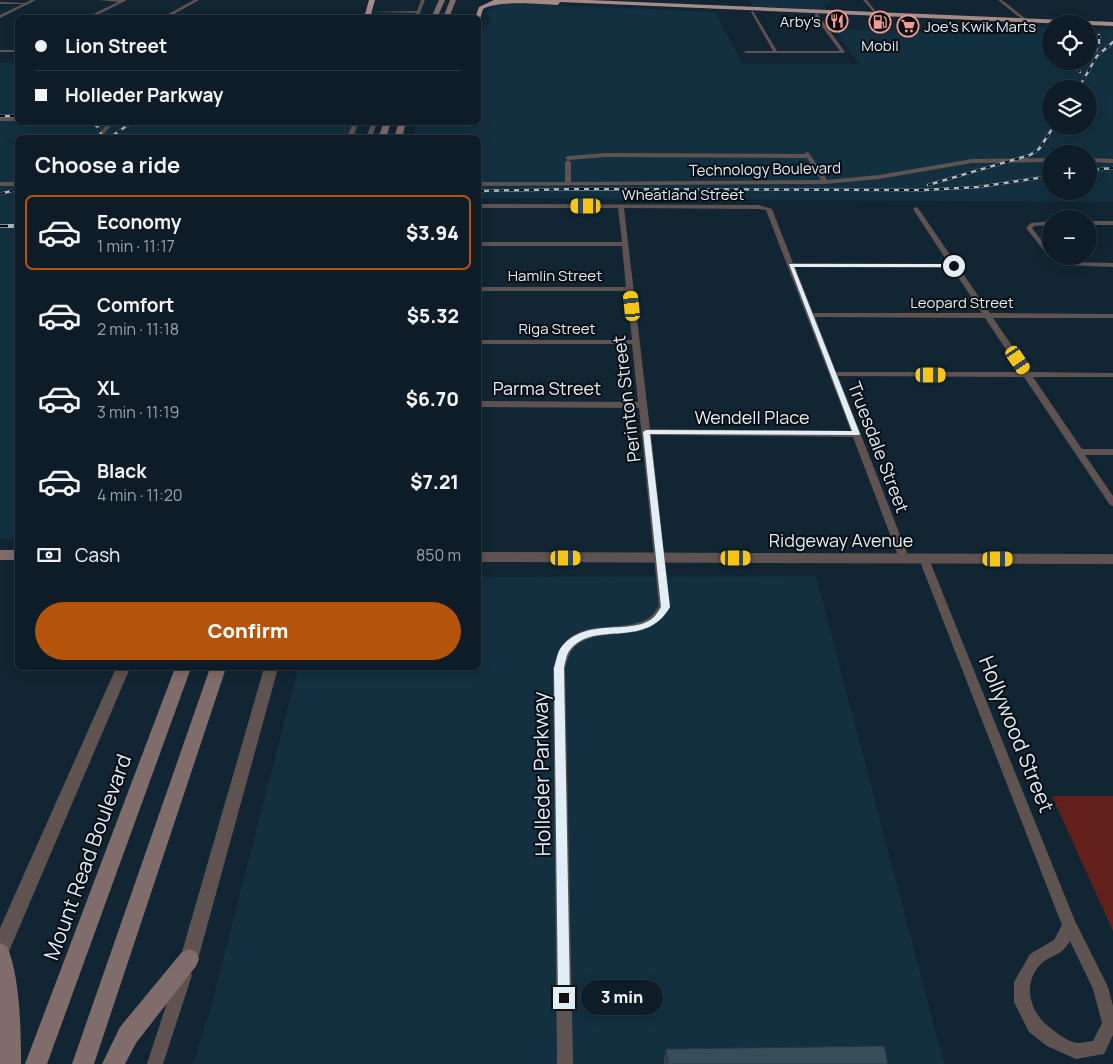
<!DOCTYPE html>
<meta charset="utf-8">
<style>
:root{--surface:#0d1c26;--page:#1b2932;--text:#f1f3f6;--muted:#9aa1a7;--line:#2d3a43;--accent:#b45309}
body{margin:0;font-family:Manrope,sans-serif;background:var(--page);color:var(--text);height:100vh;display:flex;flex-direction:column;font-size:19px;white-space:nowrap}
*{box-sizing:border-box;margin:0}
p{font-size:16px;color:var(--muted)}
.icon{flex:none;width:28px;height:28px;fill:none;stroke:currentColor;stroke-width:2;stroke-linecap:round;stroke-linejoin:round}
.map{position:relative;flex:1;overflow:hidden}
.details{position:absolute;left:15px;top:135px;width:466px;height:535px;display:flex;flex-direction:column;background:var(--surface);border-radius:8px;box-shadow:0 2px 12px #0003,0 0 0 1px var(--line)}
.details>*{flex:none}
.banner{position:absolute;left:15px;top:15px;width:466px;height:110px;border-radius:8px;box-shadow:0 2px 12px #0003,0 0 0 1px var(--line);display:grid;align-content:center;height:110px;padding:0 20px;background:var(--surface)}
.buttons{position:absolute;left:1042px;top:15px;display:grid;gap:10px}
.buttons a{display:grid;place-items:center;width:55px;height:55px;border-radius:50%;background:var(--surface);box-shadow:0 2px 12px #0003,0 0 0 1px var(--line);font-size:25px}
.end{position:absolute;width:22px;height:22px;margin:-11px;border:6px solid #e1eef6;background:#111;box-shadow:0 0 0 2px #111}
.from{border-radius:50%}
.bubble{position:absolute;height:35px;border-radius:18px;background:var(--surface);box-shadow:0 2px 12px #0003,0 0 0 1px var(--line);font-size:16px;font-weight:800;line-height:35px;text-align:center}
.car{position:absolute;width:15px;height:30px;margin:-15px -8px;border-radius:6px;box-shadow:0 0 4px 1px #0007;background:linear-gradient(#f5c518 24%,#345 0 40%,#f5c518 0 76%,#345 0 86%,#f5c518 0)}
.banner b{display:flex;align-items:center;gap:18px;height:48px;font-size:19px}
.banner b+b{border-top:1px solid var(--line)}
.banner i{width:12px;height:12px;background:var(--text)}
ul{padding:0;list-style:none}
li{display:flex;align-items:center;gap:15px;height:75px;margin:0 10px 8px;padding:0 10px;border:2px solid transparent;border-radius:8px}
li div{flex:1}
li b{display:block;font-size:19px}
li em{font-style:normal;font-weight:800}
li.on{border-color:var(--accent)}
li>.icon{width:45px;height:45px;stroke-width:1.5}
h2{padding:0 20px;font-size:22px;line-height:60px}
.pay{display:flex;align-items:center;gap:12px;height:55px;padding:0 20px;font-size:19px}
.pay p{margin-inline-start:auto}
.primary-button{display:flex;gap:10px;margin-top:auto;padding:10px 20px}
.primary-button a{flex:1;height:58px;border-radius:30px;background:var(--accent);color:#fff;font-size:20px;font-weight:800;line-height:58px;text-align:center}
.map>svg:first-child{display:block}
.built{fill:#133040;fill-rule:evenodd}
.green{fill:#63201b}
.lines{fill:none;stroke-linecap:round;stroke-linejoin:round}
.minor{fill:#5f5351;fill-rule:evenodd}
.tertiary{fill:#5f5351;fill-rule:evenodd}
.secondary{fill:#806d6b;fill-rule:evenodd}
.trunk{fill:#a58b87;fill-rule:evenodd}
.rail-far1-casing{stroke:#abbac3;stroke-width:2.5}
.rail-casing{stroke:#abbac3;stroke-width:4}
.rail-far1{stroke:#060e13;stroke-width:2;stroke-dasharray:5;stroke-linecap:butt}
.rail{stroke:#060e13;stroke-width:2.5;stroke-dasharray:8;stroke-linecap:butt}
.wall{fill:#2f424d}
.building{fill:#374d5a;stroke:#26363f}
.route{fill:#e1eef6}
.labels{text-anchor:middle;dominant-baseline:central;stroke-width:4;stroke-linejoin:round;paint-order:stroke}
.far-poi-label{font-size:15px;fill:#e1eef6;stroke:#060e13;text-anchor:end}
.far-street-label{font-size:15px;fill:#e1eef6;stroke:#060e13}
.street-label{font-size:18px;fill:#e1eef6;stroke:#060e13}
.near-street-label{font-size:21px;fill:#e1eef6;stroke:#060e13}
</style>
<div class="map">
<svg width="1113" height="1064" viewBox="0 0 1113 1064">
<rect width="100%" height="100%" fill="#112632"/>
<g class="built">
<polygon points="750,0 829,0 831,3 823,3 827,10 753,7"/>
<path d="M 502,3 L 715,12 L 742,63 L 748,64 L 860,64 L 834,29 L 997,35 L 983,24 L 1051,27 L 1051,61 L 1089,61 L 1089,29 L 1113,30 L 1113,202 L 479,198 L 479,138 L 412,138 L 417,123 L 479,122 L 479,29 L 492,21 L 487,12 L 493,6 ZM 1051,89 L 1089,89 L 1089,126 L 1051,126 ZM 1051,154 L 1089,154 L 1089,191 L 1051,191 Z"/>
<polygon points="17,62 18,122 361,123 354,138 18,138 17,539 0,539 0,63"/>
<polygon points="816,576 944,1064 193,1064 211,1007 298,668 479,668 479,577"/>
</g>
<polygon class="green" points="1052,796 1113,796 1113,931"/>
<g class="lines">
<g class="minor">
<polygon points="31,0 36,0 0,18 0,15 23,4 0,4 0,2 25,3"/>
<polygon points="98,0 127,0 91,18 85,18 118,2"/>
<polygon points="194,0 199,0 167,18 161,18"/>
<polygon points="421,0 425,0 418,18 414,17 416,13 367,12 417,11"/>
<polygon points="863,0 867,0 881,18 879,18"/>
<polygon points="998,0 1002,0 1026,19 1026,21 1024,21"/>
<polygon points="753,11 777,51 840,51 815,17 815,14 817,13 845,52 843,53 744,53 746,51 773,51 751,12"/>
<rect x="0" y="50" width="18" height="2"/>
<rect x="0" y="117" width="18" height="4"/>
<polygon points="109,122 114,122 100,138 95,138"/>
<polygon points="353,122 358,122 353,138 347,138"/>
<polygon points="372,122 377,122 372,138 366,138"/>
<polygon points="807,152 809,153 827,180 879,175 972,159 1051,158 1051,162 972,163 879,179 825,184 479,186 479,182 565,182 565,162 568,160 571,162 571,182 821,180 807,158 606,157 568,160 565,158 568,156 606,153 804,154"/>
<polygon points="1089,158 1113,159 1113,163 1089,162"/>
<rect x="0" y="182" width="18" height="4"/>
<path d="M 479,204 L 759,205 L 772,209 L 793,263 L 949,264 L 913,209 L 916,207 L 918,208 L 990,313 L 1113,314 L 1113,318 L 993,318 L 1030,372 L 1113,373 L 1113,377 L 1033,377 L 1082,449 L 1113,449 L 1113,455 L 1085,455 L 1113,496 L 1113,506 L 1110,505 L 1024,377 L 838,376 L 909,558 L 908,561 L 900,561 L 899,558 L 853,437 L 651,435 L 670,607 C 645,651 598,620 572,650 C 568,655 567,662 565,668 L 573,1064 L 557,1064 L 553,668 C 556,661 557,652 562,646 C 583,617 623,634 649,618 C 653,615 656,610 659,606 L 639,408 L 479,407 L 479,401 L 638,402 L 632,344 L 479,344 L 479,340 L 632,340 L 627,291 L 479,291 L 479,287 L 626,287 L 622,246 L 479,246 L 479,242 L 622,242 L 618,208 L 479,208 ZM 624,208 L 759,209 L 766,210 L 851,431 L 650,429 ZM 795,267 L 952,268 L 982,313 L 813,313 ZM 815,317 L 985,318 L 1021,372 L 836,372 Z"/>
<polygon points="1051,221 1051,225 1035,226 1032,228 1051,252 1051,256 1057,256 1068,262 1113,263 1113,267 1065,265 1049,257 1026,228 1031,223"/>
<rect x="1089" y="221" width="24" height="4"/>
<path d="M 924,555 L 928,556 L 929,559 L 1075,921 L 1108,987 L 1113,1006 L 1113,1035 L 1104,1054 L 1076,1059 L 1047,1046 L 1029,1032 L 1014,1002 L 1014,982 L 1030,954 L 1054,940 L 1062,925 L 919,559 L 920,556 ZM 1070,941 L 1093,989 L 1102,1023 L 1093,1041 C 1088,1041 1083,1043 1078,1043 C 1067,1042 1056,1032 1048,1026 C 1029,1011 1023,983 1040,965 C 1050,954 1060,958 1070,941 Z"/>
<polygon points="184,967 189,970 192,975 163,1064 147,1064 176,975 179,970"/>
</g>
<g class="tertiary">
<polygon points="479,552 1113,554 1113,564 479,562"/>
<polygon points="116,668 130,668 7,956 0,958 0,928"/>
<polygon points="264,668 278,668 198,959 196,966 189,968 182,966 180,959"/>
</g>
<g class="secondary">
<polygon points="439,0 445,0 437,18 431,18"/>
<polygon points="450,0 456,0 449,18 443,18"/>
<polygon points="384,122 391,122 386,138 378,138"/>
<polygon points="399,122 406,122 402,138 394,138"/>
<rect x="0" y="550" width="18" height="10"/>
<polygon points="175,668 191,668 47,1064 25,1064"/>
<polygon points="210,668 226,668 94,1064 72,1064"/>
<path d="M 0,943 L 7,946 C 20,977 21,1030 21,1064 L 0,1064 Z"/>
<polygon points="189,949 196,952 199,959 196,966 136,1043 125,1064 102,1064 120,1027 182,952"/>
</g>
<g class="trunk">
<polygon points="369,0 375,0 370,18 364,18"/>
<path d="M 494,0 L 589,0 L 1113,22 L 1113,26 L 560,2 L 558,5 C 539,4 498,0 483,9 L 480,19 L 475,18 L 479,7 Z"/>
<polygon points="446,14 448,15 450,18 444,18"/>
</g>
<g class="rail-far1-casing">
<g id="rail-far1">
<polyline points="1092,57 1099,45 1099,35"/>
<polyline points="1072,61 1080,72"/>
<polyline points="1078,89 1097,56 1113,42"/>
<polyline points="0,116 18,116"/>
<polyline points="90,122 98,127 103,138"/>
<polyline points="109,138 131,123"/>
<polyline points="1089,170 1113,168"/>
<polyline points="928,185 1030,155 1039,149 1054,126"/>
<polyline points="479,191 574,189 924,190 978,187 1051,176"/>
<polyline points="0,194 18,189"/>
</g>
</g>
<g class="rail-casing">
<polyline id="rail" points="0,226 18,226"/>
</g>
<use href="#rail-far1" class="rail-far1"/>
<use href="#rail" class="rail"/>
</g>
<polygon class="wall" points="666,1049 888,1064 664,1064 664,1058"/>
<polygon class="building" points="884,1046 888,1064 668,1064 666,1049"/>
<path class="route" d="M 789,264 L 954,264 L 957,266 L 954,267 L 794,267 L 860,434 L 859,435 L 650,434 L 670,607 C 644,652 591,617 568,653 C 566,657 565,663 564,668 L 570,998 L 568,1002 L 564,1004 L 560,1002 L 558,998 L 554,668 C 556,662 557,654 560,649 C 584,615 633,637 654,617 C 657,614 659,610 661,607 L 643,432 L 646,430 L 852,431 Z"/>
<defs>
<g id="restaurant-ring" transform="scale(1.125)"><circle r="9.5" fill="#060e13" stroke="#f59c91" stroke-width="1.5"/><path d="M-5-6h1v4h1v-4h1v4h1v-4h1v5L-1.5 .5V6h-2V.5L-5-1ZM5-6V6H3V1.5H1.5Q1.5-4 5-6Z" fill="#f59c91"/></g>
<g id="fuel-ring" transform="scale(1.125)"><circle r="9.5" fill="#060e13" stroke="#f59c91" stroke-width="1.5"/><path d="M-5.5-6h7V0h2V4h1.3V-2.5L3-4.5l.8-.8L6-3V5H2.5V1h-1V6h-7ZM-4.2-4.7v3.2H.2V-4.7Z" fill="#f59c91"/></g>
<g id="supermarket-ring" transform="scale(1.125)"><circle r="9.5" fill="#060e13" stroke="#f59c91" stroke-width="1.5"/><path d="M-6-5.5h2.5l.6 2H6L4.5 2H-2.5L-4.4-4H-6ZM-1.5 3.2a1.3 1.3 0 1 0 .1 0ZM3 3.2a1.3 1.3 0 1 0 .1 0Z" fill="#f59c91"/></g>
</defs>
<g fill-rule="evenodd">
<use href="#restaurant-ring" x="837" y="21"/>
<use href="#fuel-ring" x="880" y="22"/>
<use href="#supermarket-ring" x="908" y="26"/>
</g>
<g class="labels">
<g class="far-poi-label">
<text x="821" y="21">Arby's</text>
<text x="924" y="26" text-anchor="start">Joe's Kwik Marts</text>
<text x="880" y="45" text-anchor="middle">Mobil</text>
</g>
<g class="far-street-label">
<text transform="translate(765 169) rotate(-1)">Technology Boulevard</text>
<text x="683" y="194">Wheatland Street</text>
<text x="555" y="275">Hamlin Street</text>
<text x="962" y="302">Leopard Street</text>
<text x="557" y="328">Riga Street</text>
</g>
<g class="street-label">
<text x="547" y="388">Parma Street</text>
<text transform="translate(626 399) rotate(-97)">Perinton Street</text>
<text x="752" y="417">Wendell Place</text>
<text transform="translate(879 447) rotate(69)">Truesdale Street</text>
<text x="841" y="540">Ridgeway Avenue</text>
</g>
<g class="near-street-label">
<text transform="translate(1017 734) rotate(68)">Hollywood Street</text>
<text transform="translate(541 774) rotate(-91)">Holleder Parkway</text>
<text transform="translate(87 857) rotate(-70)">Mount Read Boulevard</text>
</g>
</g>
</svg>
<div class="buttons">
<a><svg class="icon" aria-label="locate" viewBox="0 0 24 24"><circle cx="12" cy="12" r="6"/><path d="M12 2v4M12 18v4M2 12h4M18 12h4"/></svg></a>
<a><svg class="icon" aria-label="layers" viewBox="0 0 24 24"><path d="M12 4l9 5-9 5-9-5zM3 14l9 5 9-5"/></svg></a>
<a>+</a>
<a>−</a>
</div>
<i class="end from" style="left:954px;top:266px"></i>
<i class="end" style="left:564px;top:998px"></i>
<div class="bubble" style="left:581px;top:980px;width:82px">3 min</div>
<i class="car" style="left:586px;top:206px;rotate:270deg"></i>
<i class="car" style="left:632px;top:306px;rotate:354deg"></i>
<i class="car" style="left:1018px;top:360px;rotate:146deg"></i>
<i class="car" style="left:931px;top:375px;rotate:90deg"></i>
<i class="car" style="left:566px;top:558px;rotate:90deg"></i>
<i class="car" style="left:736px;top:558px;rotate:90deg"></i>
<i class="car" style="left:998px;top:559px;rotate:90deg"></i>
<div class="banner">
<b><i class="from"></i>Lion Street</b>
<b><i></i>Holleder Parkway</b>
</div>
<section class="details">
<h2>Choose a ride</h2>
<ul>
<li class="on"><svg class="icon" aria-label="car" viewBox="0 0 24 24"><path d="M5 17H2v-5l4-1 3-4h7l3 4 3 1v5h-3M9 17h6M6 11h13"/><circle cx="7" cy="17" r="2"/><circle cx="17" cy="17" r="2"/></svg><div><b>Economy</b><p>1 min · 11:17</p></div><em>$3.94</em></li>
<li><svg class="icon" aria-label="car" viewBox="0 0 24 24"><path d="M5 17H2v-5l4-1 3-4h7l3 4 3 1v5h-3M9 17h6M6 11h13"/><circle cx="7" cy="17" r="2"/><circle cx="17" cy="17" r="2"/></svg><div><b>Comfort</b><p>2 min · 11:18</p></div><em>$5.32</em></li>
<li><svg class="icon" aria-label="car" viewBox="0 0 24 24"><path d="M5 17H2v-5l4-1 3-4h7l3 4 3 1v5h-3M9 17h6M6 11h13"/><circle cx="7" cy="17" r="2"/><circle cx="17" cy="17" r="2"/></svg><div><b>XL</b><p>3 min · 11:19</p></div><em>$6.70</em></li>
<li><svg class="icon" aria-label="car" viewBox="0 0 24 24"><path d="M5 17H2v-5l4-1 3-4h7l3 4 3 1v5h-3M9 17h6M6 11h13"/><circle cx="7" cy="17" r="2"/><circle cx="17" cy="17" r="2"/></svg><div><b>Black</b><p>4 min · 11:20</p></div><em>$7.21</em></li>
</ul>
<div class="pay"><svg class="icon" aria-label="cash" viewBox="0 0 24 24"><path d="M3 7h18v10H3z"/><circle cx="12" cy="12" r="2"/></svg>Cash<p>850 m</p></div>
<div class="primary-button"><a>Confirm</a></div>
</section>
</div>
